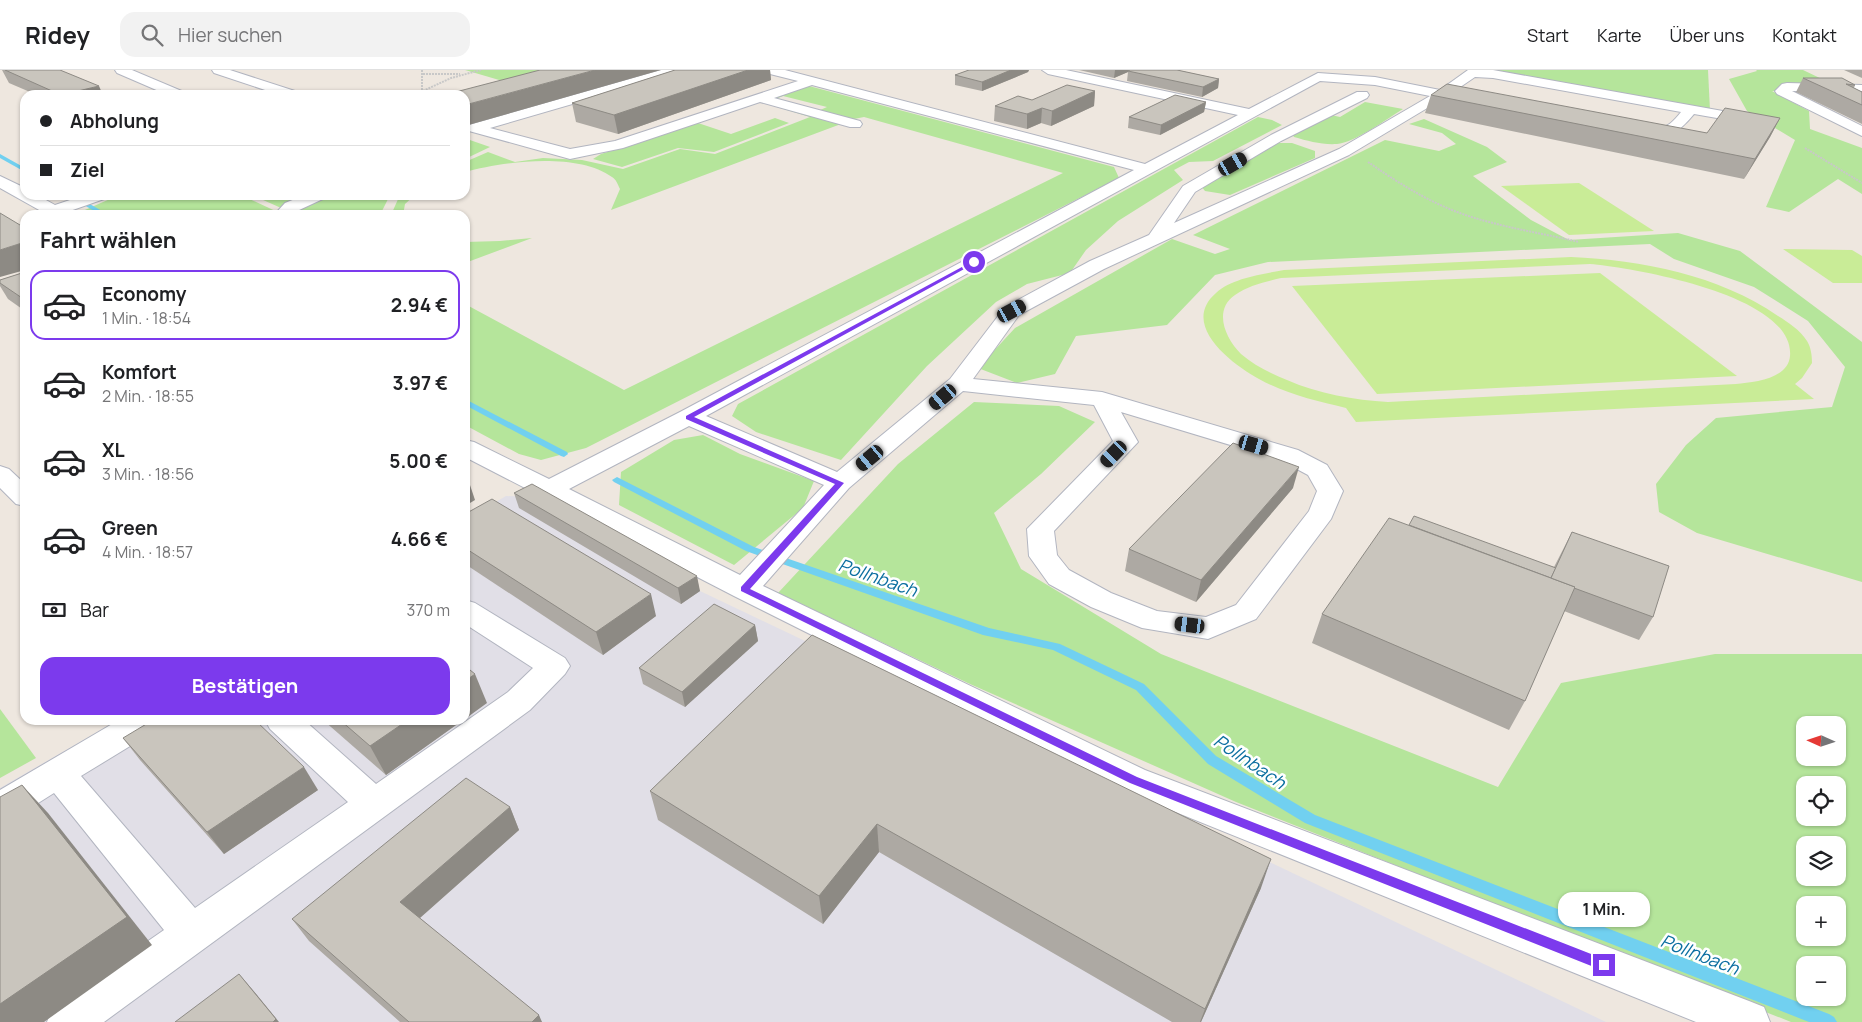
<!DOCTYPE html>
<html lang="de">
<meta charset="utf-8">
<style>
:root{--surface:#fff;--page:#f2f2f2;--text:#202124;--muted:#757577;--line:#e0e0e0;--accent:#7c3aed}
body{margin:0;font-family:Manrope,sans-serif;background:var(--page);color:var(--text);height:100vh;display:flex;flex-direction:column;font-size:19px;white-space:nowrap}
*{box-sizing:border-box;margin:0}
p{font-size:16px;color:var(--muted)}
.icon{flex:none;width:28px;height:28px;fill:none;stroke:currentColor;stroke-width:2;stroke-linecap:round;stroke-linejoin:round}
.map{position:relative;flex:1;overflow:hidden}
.details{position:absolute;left:20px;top:140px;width:450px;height:515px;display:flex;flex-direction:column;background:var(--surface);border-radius:15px;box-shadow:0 1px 4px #0004}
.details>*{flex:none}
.banner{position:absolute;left:20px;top:20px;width:450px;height:110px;border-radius:15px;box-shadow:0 1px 4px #0004;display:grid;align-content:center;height:110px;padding:0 20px;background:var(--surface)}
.needle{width:32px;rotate:273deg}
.tools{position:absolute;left:1796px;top:646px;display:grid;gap:10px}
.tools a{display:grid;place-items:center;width:50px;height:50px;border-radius:10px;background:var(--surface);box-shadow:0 1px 4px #0004;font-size:25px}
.end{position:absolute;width:22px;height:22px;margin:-11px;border:6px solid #7c3aed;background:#fff;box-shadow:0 0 0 2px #fff}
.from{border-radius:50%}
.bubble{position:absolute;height:35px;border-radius:15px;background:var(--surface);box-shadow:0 1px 4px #0004;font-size:16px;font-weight:700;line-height:35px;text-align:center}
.car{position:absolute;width:15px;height:30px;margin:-15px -8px;border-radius:6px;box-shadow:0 0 4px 1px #0007;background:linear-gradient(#222 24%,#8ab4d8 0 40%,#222 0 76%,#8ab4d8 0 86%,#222 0)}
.banner b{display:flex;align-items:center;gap:18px;height:48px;font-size:19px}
.banner b+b{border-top:1px solid var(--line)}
.banner i{width:12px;height:12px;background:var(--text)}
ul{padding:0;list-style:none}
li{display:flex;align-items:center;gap:15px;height:70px;margin:0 10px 8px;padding:0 10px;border:2px solid transparent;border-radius:15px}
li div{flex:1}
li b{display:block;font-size:19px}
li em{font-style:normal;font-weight:700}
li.current{border-color:var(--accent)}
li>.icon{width:45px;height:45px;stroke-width:1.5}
h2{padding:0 20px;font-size:22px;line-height:60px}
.pay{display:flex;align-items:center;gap:12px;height:55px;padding:0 20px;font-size:19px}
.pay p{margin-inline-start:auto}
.action{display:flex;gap:10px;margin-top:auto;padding:10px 20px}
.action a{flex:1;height:58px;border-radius:15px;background:var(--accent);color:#fff;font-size:20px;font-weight:700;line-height:58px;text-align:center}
header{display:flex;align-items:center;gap:30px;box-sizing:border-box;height:70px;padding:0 25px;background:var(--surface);border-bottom:1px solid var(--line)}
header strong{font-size:24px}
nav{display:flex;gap:28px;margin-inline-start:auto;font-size:18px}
.search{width:350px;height:45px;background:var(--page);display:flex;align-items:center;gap:12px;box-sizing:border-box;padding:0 18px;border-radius:15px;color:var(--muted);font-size:19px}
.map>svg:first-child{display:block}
.industrial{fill:#e1dfe7}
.green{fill:#b5e59b;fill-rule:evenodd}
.pitch{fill:#c9ec97;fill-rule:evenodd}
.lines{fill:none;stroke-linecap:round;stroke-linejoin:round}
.stream{fill:#71d0f0;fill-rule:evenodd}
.minor-casing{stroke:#b2b5c0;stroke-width:2}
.path{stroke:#c8c8c8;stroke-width:2;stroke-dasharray:2 1;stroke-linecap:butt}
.minor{fill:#fff;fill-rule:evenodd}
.wall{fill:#ada9a3}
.shaded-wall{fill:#8d8a84}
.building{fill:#c9c5bd;stroke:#8d8a84}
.route{fill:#7c3aed}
.labels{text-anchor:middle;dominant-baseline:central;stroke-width:5;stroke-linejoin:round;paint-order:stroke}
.near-water-label{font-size:18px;font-style:italic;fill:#0c6fa0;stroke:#fff}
</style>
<header>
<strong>Ridey</strong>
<div class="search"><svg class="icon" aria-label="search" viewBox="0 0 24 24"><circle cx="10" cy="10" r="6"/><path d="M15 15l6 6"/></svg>Hier suchen</div>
<nav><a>Start</a><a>Karte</a><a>Über uns</a><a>Kontakt</a></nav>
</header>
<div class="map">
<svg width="1862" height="952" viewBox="0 0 1862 952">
<rect width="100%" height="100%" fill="#eee7df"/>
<polygon class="industrial" points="506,426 534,427 700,521 1606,952 0,952 0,718 118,650 465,650 465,450"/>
<g class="green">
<polygon points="465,0 556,0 506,12"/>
<polygon points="1494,0 1708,0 1710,41 1498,3"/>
<polygon points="1756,0 1803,0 1847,21 1772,21 1809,41 1810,59 1862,78 1862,124 1838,109 1789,142 1766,137 1795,70 1747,41 1729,9 1757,1"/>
<path d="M 809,16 L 1114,97 L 1119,108 L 586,378 L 541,390 L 519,384 L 465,355 L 465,234 L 624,320 L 1063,103 L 864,47 L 854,49 L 818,41 L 827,37 L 783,26 L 768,32 L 841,54 L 611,140 L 620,119 C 618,115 616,109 612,107 C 578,82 503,91 465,102 L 465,92 L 488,82 L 515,92 L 543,88 L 582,90 L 623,99 L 680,79 L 715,84 L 810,47 L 760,32 Z"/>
<path d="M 1365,32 L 1403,39 C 1387,49 1354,73 1337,74 C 1322,75 1308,71 1294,67 L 1292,64 L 1331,45 L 1340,47 Z"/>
<polygon points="1258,47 1272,50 1282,55 1213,91 1189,92 1174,100 1183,110 1118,151 1086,180 1070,203 1027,214 996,232 927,296 841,390 756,362 732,346 738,334"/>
<polygon points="775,48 789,53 714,82 678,78 622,97 593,89 601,84 698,53 731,64"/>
<polygon points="1424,49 1487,77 1507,92 1473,106 1531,150 1569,170 1678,163 1740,181 1862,272 1862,512 1697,463 1659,442 1656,414 1686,375 1716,348 1832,337 1845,297 1808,251 1754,217 1674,189 1650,174 1268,192 1215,205 1167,255 1076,266 1055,304 1017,313 978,298 1015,258 1172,169 1215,184 1230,179 1193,165 1385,70 1439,81 1456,74 1442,63 1409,54"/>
<polygon points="465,69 467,69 490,77 465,89"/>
<polygon points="1276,73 1292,73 1315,81 1315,88 1230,125 1205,121 1201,116"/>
<polygon points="119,125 241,125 284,145 82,145 78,143"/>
<polygon points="252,125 390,125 380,145 297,145"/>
<polygon points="403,125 415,125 405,134 403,145 391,145 399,127"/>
<polygon points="532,168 465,193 465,172 500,171"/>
<path d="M 974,332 L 1059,336 L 1095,352 L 1041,404 L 994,443 L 1021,499 L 1161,584 L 1498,717 L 1561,613 L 1715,584 L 1862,584 L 1862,952 L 1791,952 L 1236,732 L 970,614 L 778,523 L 898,394 ZM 1805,655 L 1838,655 L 1838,688 L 1805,688 ZM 1805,715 L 1838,715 L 1838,748 L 1805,748 ZM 1805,775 L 1838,775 L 1838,808 L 1805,808 ZM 1805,835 L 1838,835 L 1838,868 L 1805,868 ZM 1805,895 L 1838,895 L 1838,928 L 1805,928 Z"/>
<polygon points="703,365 740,384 814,411 803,438 734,495 619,435 621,402 674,370"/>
<polygon points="0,639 36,688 0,708"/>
</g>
<g class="pitch">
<polygon points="1579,113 1654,161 1569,165 1501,116"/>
<polygon points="1783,179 1852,180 1862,186 1862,213 1833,213"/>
<path d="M 1571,187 C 1641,190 1719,205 1778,246 C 1788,252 1800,260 1807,271 C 1811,277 1812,286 1812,293 L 1802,308 L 1795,314 L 1814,329 L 1356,352 L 1346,338 C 1316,331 1286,324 1259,309 C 1233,295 1179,255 1216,223 C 1232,208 1263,204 1284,200 ZM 1590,194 C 1634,198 1795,225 1790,286 C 1788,309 1754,312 1736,314 L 1388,332 C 1354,330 1319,324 1287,310 C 1271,304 1254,295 1241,284 C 1225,268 1213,240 1235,225 C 1249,215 1265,212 1281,208 Z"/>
<polygon points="1600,203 1737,306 1377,324 1292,216"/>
</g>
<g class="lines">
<g class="stream">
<polygon points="0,84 25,98 25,102 0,88"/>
<polygon points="67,125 74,125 109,145 101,145"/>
<polygon points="465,329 567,382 568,384 564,387 561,386 465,335"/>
<polygon points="617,407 754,477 989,558 1060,574 1144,614 1216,686 1315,745 1829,944 1834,947 1837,952 1809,952 1305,753 1208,694 1136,620 1053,580 983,565 746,481 614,412 612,410"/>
</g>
<g class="minor-casing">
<g id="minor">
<polygon points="115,0 132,0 184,22 186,25 168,25 117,3"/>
<polygon points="212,0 230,0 298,22 300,25 280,25 214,3"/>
<path d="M 661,0 L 681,0 L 679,3 L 490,58 L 570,79 L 615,71 L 798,11 L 766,3 L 764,0 L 785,0 L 1145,94 L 1238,45 L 1048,4 L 1042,0 L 1066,0 L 1249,39 L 1318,3 L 1375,7 L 1440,20 L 1468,0 L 1493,0 L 1762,48 L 1764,51 L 1757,55 L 1694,44 C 1676,66 1665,71 1636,64 L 1634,61 L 1636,58 C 1642,57 1646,58 1652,58 C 1666,60 1673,52 1681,42 L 1493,8 L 1475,7 L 1453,22 L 1476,27 L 1478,30 L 1476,33 L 1471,34 L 1444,28 L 1349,85 L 1104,199 L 1019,245 L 973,309 L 1102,322 L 1298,380 L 1327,395 L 1343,421 L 1331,449 L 1256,549 L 1208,569 L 1142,558 L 1091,537 L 1049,514 L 1029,486 L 1027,459 L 1113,371 L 1094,335 L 963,321 L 849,418 L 763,516 L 1145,700 L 1749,931 L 1764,937 L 1770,952 L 1696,952 L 1121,720 L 734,526 L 465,387 L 465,370 L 474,372 L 549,409 L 680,342 L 1134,100 L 812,15 L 774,28 L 860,51 L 862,54 L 860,57 L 850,57 L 760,32 L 623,78 L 570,89 L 469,61 L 467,58 L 469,55 ZM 1320,11 L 1375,15 L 1430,26 L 1339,79 L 1174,153 L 1195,122 L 1281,71 L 1367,28 L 1369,25 L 1367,22 L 1357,22 L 1271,65 L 1183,116 L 1149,165 L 1090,191 L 1005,237 L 950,309 L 837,402 L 706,346 ZM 1121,342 L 1280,390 L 1308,405 L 1317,421 L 1309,441 L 1236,535 L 1206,547 L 1157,541 L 1111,523 L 1069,500 L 1057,485 L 1054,461 L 1138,372 ZM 689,356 L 824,415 L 740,505 L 569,419 Z"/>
<polygon points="1787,13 1862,15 1862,21 1859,22 1792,21 1862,56 1862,66 1777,24 1775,21 1782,14"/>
<polygon points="0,106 25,118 25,125 37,125 55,135 85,125 109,125 107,128 67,142 69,145 48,145 0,118"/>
<polygon points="305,125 327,125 325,128 297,141 293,145 274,145 285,133"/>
<polygon points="0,396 9,399 25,414 25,436 16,434 0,418"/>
<polygon points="465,530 475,533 565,588 570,596 565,604 530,640 104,952 47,952 53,937 164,860 54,723 13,749 0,753 0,720 119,650 163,650 158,659 81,706 195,838 348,732 270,659 265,650 304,650 376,714 508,622 533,598 465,554"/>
</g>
</g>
<g class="path">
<polyline points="422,0 422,25"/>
<polyline points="423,4 460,4"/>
<polyline points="423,21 451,8 481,0"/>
<polyline points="1805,78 1862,113"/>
<path d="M 1368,92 C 1394,110 1422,128 1452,140 C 1492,156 1537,162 1579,172"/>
</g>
<use href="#minor" class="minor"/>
</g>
<g class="wall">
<polygon points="2,0 60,0 103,25 124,25 37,25 9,13"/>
<polygon points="675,0 770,0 771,10 618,64 576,52 572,33"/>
<polygon points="969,0 1029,0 1028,2 982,21 955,15 955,5"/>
<polygon points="1079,0 1177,0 1219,9 1218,18 1202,27 1127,11 1128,2 1114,8"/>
<polygon points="1844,0 1862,0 1862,8"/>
<polygon points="1803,8 1855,15 1854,18 1862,22 1862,54 1796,22"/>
<polygon points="1095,21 1094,36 1051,56 1041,53 1027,59 994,51 995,36 1032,30"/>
<polygon points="1431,25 1707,63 1780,48 1770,67 1744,109 1425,43"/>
<polygon points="1206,32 1204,42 1160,65 1128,58 1129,47"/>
<polygon points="25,202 25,241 8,229 0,216 0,210"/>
<polygon points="1293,418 1196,532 1125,501 1129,479"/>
<polygon points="514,423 700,521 681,534 519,438"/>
<polygon points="465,444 656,546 603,585 465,494"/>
<polygon points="1409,455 1554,497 1572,462 1653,547 1639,570 1564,541 1525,631 1509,660 1312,573 1322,544"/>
<polygon points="755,555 758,571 685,637 643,614 639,598"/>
<polygon points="812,565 1261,818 1201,952 1172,952 879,782 823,854 658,750 650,721"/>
<polygon points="323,650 463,650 386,705"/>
<polygon points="123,668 318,720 224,784 140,690"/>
<polygon points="510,737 519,760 420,848 542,952 400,952 309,871 292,849"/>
</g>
<g class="shaded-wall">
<polygon points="595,0 661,0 465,56 465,35"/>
<polygon points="748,0 770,0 771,10 618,64 614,45"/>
<polygon points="1011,0 1029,0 1028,2 982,21 982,12"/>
<polygon points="1115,0 1132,0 1128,1 1128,2 1114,8"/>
<polygon points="1219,9 1218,18 1202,27 1203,17"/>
<polygon points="99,16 103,25 61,25"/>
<polygon points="1095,21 1094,36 1051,56 1052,41"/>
<polygon points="1206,32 1204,42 1160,65 1161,55"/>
<polygon points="1042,38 1041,53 1027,59 1027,44"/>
<polygon points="1780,48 1770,67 1744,109 1755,89"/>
<polygon points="25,172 25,200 0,207 0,180"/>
<polygon points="1299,397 1293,418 1196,532 1201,510"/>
<polygon points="468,409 475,430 465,436 465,410"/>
<polygon points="697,506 700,521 681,534 678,518"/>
<polygon points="651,524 656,546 603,585 596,562"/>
<polygon points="755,555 758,571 685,637 682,622"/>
<polygon points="475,604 487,633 465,649 465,611"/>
<polygon points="408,650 463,650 386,705 370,676"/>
<polygon points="304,697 318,720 224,784 207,762"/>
<polygon points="22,715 48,743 152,875 44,952 0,952 0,934"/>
<polygon points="510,737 519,760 413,854 400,832"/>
<polygon points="877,754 879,782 823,854 819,826"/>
<polygon points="1271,789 1261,818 1201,952 1200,952 1205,939"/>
<polygon points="239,904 257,925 279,952 273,952"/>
<polygon points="539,945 542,952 532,952"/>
</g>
<g class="building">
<polygon points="5,0 60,0 99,16 61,25"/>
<polygon points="540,0 595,0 465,35 465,25 444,25"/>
<polygon points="675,0 748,0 614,45 572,33"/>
<polygon points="969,0 1011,0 982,12 955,5"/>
<polygon points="1130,0 1177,0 1219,9 1203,17 1128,1"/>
<polygon points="1803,8 1842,8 1855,15 1846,14 1862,22 1862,35"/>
<polygon points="1447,14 1707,63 1725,38 1780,48 1755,89 1431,25"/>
<polygon points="1067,15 1095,21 1052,41 1042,38 1027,44 995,36 1018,26 1032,30"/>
<polygon points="116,22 124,25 101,25"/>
<polygon points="1175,25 1206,32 1161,55 1129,47"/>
<polygon points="0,143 25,158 25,172 0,180"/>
<polygon points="25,202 25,230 0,213 0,210"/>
<polygon points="1233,373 1299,397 1201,510 1129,479"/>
<polygon points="532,414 697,506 678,518 514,423"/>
<polygon points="492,429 651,524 596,562 465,478 465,444"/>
<polygon points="1414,446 1556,498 1551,508 1409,455"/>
<polygon points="1389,448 1575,517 1525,631 1322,544"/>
<polygon points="1572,462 1669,496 1653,547 1574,518 1575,517 1551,508"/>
<polygon points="714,534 755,555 682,622 639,598"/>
<polygon points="812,565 1271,789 1205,939 877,754 819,826 650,721"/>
<polygon points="465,596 475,604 465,611"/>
<polygon points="153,650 255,650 304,697 207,762 123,668"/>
<polygon points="340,650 408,650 370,676"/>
<polygon points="466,708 510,737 400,832 539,945 532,952 409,952 292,849"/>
<polygon points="22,715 127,847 0,934 0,727"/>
<polygon points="239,904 276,949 273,952 175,952"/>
</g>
<polygon class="route" points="973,191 977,192 694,347 844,413 750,519 1137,707 1609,891 1611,895 1609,899 1604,901 1130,713 741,521 741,517 835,414 686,349 686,346"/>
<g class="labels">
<g class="near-water-label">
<text transform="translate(878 507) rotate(19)">Pollnbach</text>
<text transform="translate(1250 691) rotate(34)">Pollnbach</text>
<text transform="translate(1700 884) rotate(21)">Pollnbach</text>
</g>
</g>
</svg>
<div class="tools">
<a><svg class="needle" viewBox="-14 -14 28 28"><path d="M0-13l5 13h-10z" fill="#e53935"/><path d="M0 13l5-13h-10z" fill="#757577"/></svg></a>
<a><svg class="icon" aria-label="locate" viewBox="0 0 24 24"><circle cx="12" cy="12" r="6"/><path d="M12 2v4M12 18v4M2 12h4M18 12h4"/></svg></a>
<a><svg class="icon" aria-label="layers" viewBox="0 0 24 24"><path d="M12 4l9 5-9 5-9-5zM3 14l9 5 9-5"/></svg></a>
<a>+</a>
<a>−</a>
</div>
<i class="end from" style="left:974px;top:192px"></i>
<i class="end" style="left:1604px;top:895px"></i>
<div class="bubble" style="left:1558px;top:822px;width:92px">1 Min.</div>
<i class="car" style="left:1233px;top:94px;rotate:60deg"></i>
<i class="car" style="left:1012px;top:241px;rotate:62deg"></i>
<i class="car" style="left:943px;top:327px;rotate:230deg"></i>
<i class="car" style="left:1254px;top:375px;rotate:106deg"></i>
<i class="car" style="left:1114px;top:384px;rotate:224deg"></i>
<i class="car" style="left:870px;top:388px;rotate:230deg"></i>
<i class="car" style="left:1190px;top:555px;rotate:277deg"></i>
<div class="banner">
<b><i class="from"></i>Abholung</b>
<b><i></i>Ziel</b>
</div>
<section class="details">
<h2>Fahrt wählen</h2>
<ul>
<li class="current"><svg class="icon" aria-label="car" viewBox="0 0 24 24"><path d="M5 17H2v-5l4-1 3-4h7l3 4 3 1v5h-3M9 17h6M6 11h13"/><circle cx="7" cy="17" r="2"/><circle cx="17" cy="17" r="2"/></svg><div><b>Economy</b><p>1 Min. · 18:54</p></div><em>2.94 €</em></li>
<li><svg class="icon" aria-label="car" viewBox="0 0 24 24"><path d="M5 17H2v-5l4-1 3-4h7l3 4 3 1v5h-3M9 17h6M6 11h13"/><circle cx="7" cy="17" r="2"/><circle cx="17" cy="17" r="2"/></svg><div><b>Komfort</b><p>2 Min. · 18:55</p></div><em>3.97 €</em></li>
<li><svg class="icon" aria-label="car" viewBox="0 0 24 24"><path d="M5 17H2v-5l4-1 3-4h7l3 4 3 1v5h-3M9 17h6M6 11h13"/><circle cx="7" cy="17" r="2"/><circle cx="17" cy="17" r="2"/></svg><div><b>XL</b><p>3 Min. · 18:56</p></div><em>5.00 €</em></li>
<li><svg class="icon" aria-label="car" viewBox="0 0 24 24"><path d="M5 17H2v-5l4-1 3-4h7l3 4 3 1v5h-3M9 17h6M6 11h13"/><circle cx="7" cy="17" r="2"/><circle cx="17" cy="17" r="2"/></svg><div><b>Green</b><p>4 Min. · 18:57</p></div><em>4.66 €</em></li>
</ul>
<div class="pay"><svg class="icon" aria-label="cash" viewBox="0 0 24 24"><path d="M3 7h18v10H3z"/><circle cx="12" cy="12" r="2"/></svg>Bar<p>370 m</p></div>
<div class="action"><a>Bestätigen</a></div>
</section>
</div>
